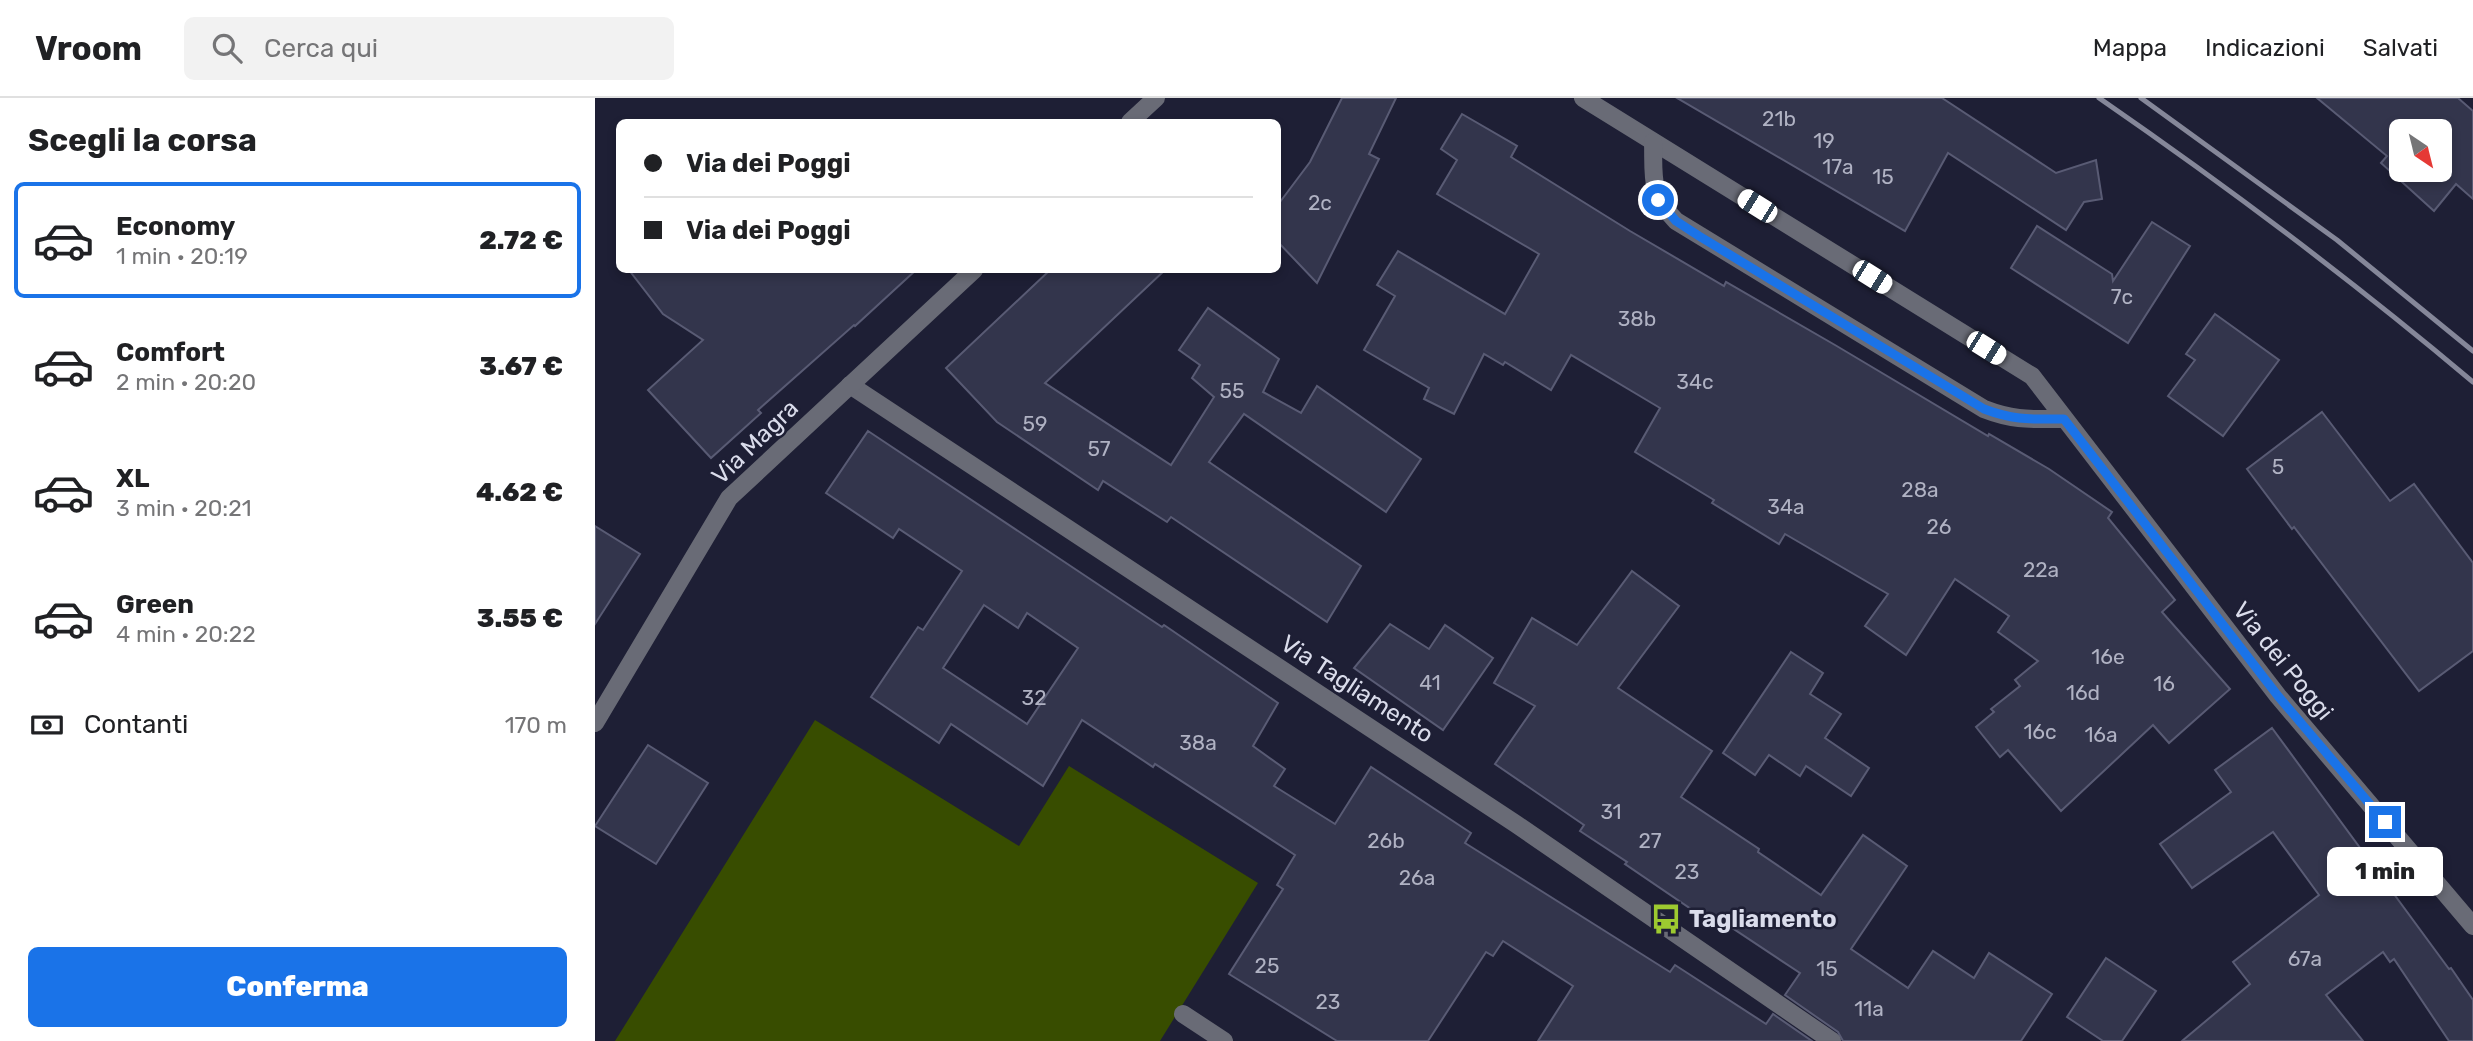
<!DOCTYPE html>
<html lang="it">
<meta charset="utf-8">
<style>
:root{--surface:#fff;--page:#f2f2f2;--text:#202124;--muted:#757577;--line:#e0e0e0;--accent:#1a73e8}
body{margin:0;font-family:Rubik,sans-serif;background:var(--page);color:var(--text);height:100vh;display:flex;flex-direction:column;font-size:26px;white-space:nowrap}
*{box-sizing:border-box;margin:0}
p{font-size:23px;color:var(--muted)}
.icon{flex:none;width:38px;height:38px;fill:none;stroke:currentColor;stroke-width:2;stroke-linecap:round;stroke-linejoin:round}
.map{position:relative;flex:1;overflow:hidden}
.drawer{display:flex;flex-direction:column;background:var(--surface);width:595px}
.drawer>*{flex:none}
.hud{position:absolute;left:21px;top:21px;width:665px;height:154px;border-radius:10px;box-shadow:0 4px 10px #0003;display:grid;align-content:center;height:154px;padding:0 28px;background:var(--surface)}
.needle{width:46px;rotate:145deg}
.fabs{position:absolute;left:1794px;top:21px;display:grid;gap:14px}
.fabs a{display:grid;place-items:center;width:63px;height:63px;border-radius:10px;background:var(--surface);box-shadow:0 4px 10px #0003;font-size:35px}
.end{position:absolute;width:32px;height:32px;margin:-16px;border:9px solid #1a73e8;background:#fff;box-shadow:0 0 0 4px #fff}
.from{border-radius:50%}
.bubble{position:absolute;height:49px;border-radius:10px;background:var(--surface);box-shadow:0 4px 10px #0003;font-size:23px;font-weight:800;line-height:49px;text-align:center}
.car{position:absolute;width:21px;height:42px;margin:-21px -10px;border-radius:9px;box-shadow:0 0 5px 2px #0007;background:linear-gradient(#fff 24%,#345 0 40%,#fff 0 76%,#345 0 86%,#fff 0)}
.hud b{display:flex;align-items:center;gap:24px;height:66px;font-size:26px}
.hud b+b{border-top:2px solid var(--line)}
.hud i{width:18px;height:18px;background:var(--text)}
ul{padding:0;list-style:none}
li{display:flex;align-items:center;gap:21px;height:116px;margin:0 14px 10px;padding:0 14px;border:4px solid transparent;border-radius:10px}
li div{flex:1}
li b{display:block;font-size:26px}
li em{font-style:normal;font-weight:800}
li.active{border-color:var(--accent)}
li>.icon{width:63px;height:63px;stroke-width:1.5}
h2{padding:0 28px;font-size:32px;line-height:84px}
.pay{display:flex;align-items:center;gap:18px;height:77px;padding:0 28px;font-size:26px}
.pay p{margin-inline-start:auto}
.action{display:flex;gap:14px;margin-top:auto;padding:14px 28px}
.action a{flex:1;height:80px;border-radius:10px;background:var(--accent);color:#fff;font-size:28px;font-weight:800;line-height:80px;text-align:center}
header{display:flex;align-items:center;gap:42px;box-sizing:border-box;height:98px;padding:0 35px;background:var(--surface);border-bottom:2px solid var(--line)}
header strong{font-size:33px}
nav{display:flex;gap:38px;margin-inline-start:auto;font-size:24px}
.search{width:490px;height:63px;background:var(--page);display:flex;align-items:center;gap:18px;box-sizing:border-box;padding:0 24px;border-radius:10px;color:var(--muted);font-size:26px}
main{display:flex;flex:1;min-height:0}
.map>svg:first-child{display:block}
.green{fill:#384d00}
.building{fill:#33354c;stroke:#595b74;stroke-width:2;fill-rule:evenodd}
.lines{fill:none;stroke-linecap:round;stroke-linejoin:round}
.minor{stroke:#696b76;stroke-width:18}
.rail{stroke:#858799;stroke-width:5}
.route{stroke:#1a73e8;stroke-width:9}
.labels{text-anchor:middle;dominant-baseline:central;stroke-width:5;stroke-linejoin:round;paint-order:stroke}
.number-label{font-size:21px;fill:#b0b2c3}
.street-label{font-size:24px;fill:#dadceb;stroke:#1e1f35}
.poi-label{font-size:24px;font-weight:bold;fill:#dadceb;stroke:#1e1f35;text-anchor:start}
</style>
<header>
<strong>Vroom</strong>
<div class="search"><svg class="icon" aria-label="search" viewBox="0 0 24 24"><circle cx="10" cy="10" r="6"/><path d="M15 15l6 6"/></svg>Cerca qui</div>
<nav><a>Mappa</a><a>Indicazioni</a><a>Salvati</a></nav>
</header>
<main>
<section class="drawer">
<h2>Scegli la corsa</h2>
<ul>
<li class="active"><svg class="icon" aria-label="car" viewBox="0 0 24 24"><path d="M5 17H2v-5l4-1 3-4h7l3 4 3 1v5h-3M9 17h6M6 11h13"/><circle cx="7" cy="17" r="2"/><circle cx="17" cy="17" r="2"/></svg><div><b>Economy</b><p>1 min · 20:19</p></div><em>2.72 €</em></li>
<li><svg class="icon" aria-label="car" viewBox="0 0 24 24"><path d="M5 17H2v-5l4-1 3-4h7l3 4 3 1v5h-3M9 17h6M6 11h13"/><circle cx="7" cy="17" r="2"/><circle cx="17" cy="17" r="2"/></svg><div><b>Comfort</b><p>2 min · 20:20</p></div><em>3.67 €</em></li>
<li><svg class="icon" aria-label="car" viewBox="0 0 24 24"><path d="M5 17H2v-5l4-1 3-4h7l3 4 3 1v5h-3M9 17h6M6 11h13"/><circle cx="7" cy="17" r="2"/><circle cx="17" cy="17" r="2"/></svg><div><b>XL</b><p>3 min · 20:21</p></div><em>4.62 €</em></li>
<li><svg class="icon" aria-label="car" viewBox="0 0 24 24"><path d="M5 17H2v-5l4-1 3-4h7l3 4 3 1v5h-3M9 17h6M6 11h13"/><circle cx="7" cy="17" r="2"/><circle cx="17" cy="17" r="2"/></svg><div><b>Green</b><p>4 min · 20:22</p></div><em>3.55 €</em></li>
</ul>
<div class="pay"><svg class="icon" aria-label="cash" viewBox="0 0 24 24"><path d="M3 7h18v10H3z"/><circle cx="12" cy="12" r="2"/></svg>Contanti<p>170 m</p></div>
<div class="action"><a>Conferma</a></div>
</section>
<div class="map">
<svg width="1878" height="943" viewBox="0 0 1878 943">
<rect width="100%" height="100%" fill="#1e1f35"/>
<polygon class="green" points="220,622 424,748 474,668 663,785 565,943 20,943"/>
<g class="building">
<polygon points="747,0 801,0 774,56 784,61 722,185 682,143 682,108 715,64"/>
<polygon points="1082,0 1347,0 1461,75 1501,62 1507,101 1489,104 1471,132 1353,55 1310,133"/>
<path d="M 1722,0 L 1863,0 L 1878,13 L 1878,101 L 1861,86 L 1839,113 L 1786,65 L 1792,58 ZM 1806,33 L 1844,33 L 1844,72 L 1806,72 Z"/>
<polygon points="867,16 922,48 916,59 1035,133 1129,188 1131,184 1240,247 1393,338 1394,336 1454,371 1517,414 1513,420 1580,502 1567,514 1635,591 1574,645 1558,627 1466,713 1413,652 1405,659 1381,629 1399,614 1396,611 1425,588 1420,582 1443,563 1403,534 1414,518 1360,481 1311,557 1270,528 1293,496 1190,436 1184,446 1117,405 1119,402 1040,354 1065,310 976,257 956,292 910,264 908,267 889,256 859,316 829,301 834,290 769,252 800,198 782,187 803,153 910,216 944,156 842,96 862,62 846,51"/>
<polygon points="1557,124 1595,148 1533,245 1416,170 1442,128 1517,176 1518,183"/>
<polygon points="34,172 321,172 260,228 259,227 163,312 166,315 116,360 53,292 108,242 68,216"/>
<polygon points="455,172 570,172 450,285 576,367 619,299 597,280 605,267 584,252 613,210 684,261 668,294 706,315 722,288 826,361 791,414 649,316 614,364 766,468 732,524 576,419 572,424 508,383 503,392 402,324 351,270"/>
<polygon points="1620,216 1684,262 1628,338 1573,298 1600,262 1591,256"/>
<polygon points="1727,314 1795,403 1819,386 1878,465 1878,553 1824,593 1699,429 1697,431 1652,371"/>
<path d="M 273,333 L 567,529 L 569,527 L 683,605 L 658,648 L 690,671 L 679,688 L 740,726 L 776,669 L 876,735 L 870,745 L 1075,874 L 1080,867 L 1171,926 L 1178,916 L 1217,943 L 943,943 L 978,888 L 908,843 L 898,858 L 891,854 L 833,943 L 742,943 L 634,876 L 688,791 L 682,787 L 700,757 L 560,666 L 558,669 L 487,622 L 448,688 L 356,626 L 344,645 L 276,599 L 323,529 L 328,532 L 367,473 L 304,431 L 298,440 L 231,395 ZM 389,507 L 423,530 L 432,515 L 483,550 L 432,626 L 348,570 Z"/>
<polygon points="0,428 45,456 0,526"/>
<polygon points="1037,473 1084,508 1023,590 1117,653 1086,699 1164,751 1163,754 1226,797 1268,737 1312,768 1256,851 1313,890 1338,853 1379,880 1394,855 1457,896 1426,943 1248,943 1243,934 1190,897 1205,875 1128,824 1124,830 1030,766 1032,764 985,733 989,727 900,666 940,608 899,585 937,520 982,547"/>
<polygon points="795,526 834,551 850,527 898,560 848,632 759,570"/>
<polygon points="1196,554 1228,575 1215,596 1246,616 1230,640 1274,670 1256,698 1211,668 1205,678 1174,657 1160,677 1128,655"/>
<polygon points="1677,630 1854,871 1856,870 1878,902 1878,943 1854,943 1799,861 1795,864 1788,854 1731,897 1768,943 1587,943 1655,886 1638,864 1724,797 1678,734 1597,790 1565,746 1636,694 1620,672"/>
<polygon points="53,647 113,685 61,766 0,728"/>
<polygon points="1511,860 1561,893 1527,943 1508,943 1472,919"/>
</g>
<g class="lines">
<g class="minor">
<polyline points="988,0 1437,278 1683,598 1878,828"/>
<polyline points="535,24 561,0"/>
<path d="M 1058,44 C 1059,79 1054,95 1081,123 L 1389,311 C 1420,323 1437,321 1469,321"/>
<polyline points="255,287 921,726 1237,943"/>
<polyline points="0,625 134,400 379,172"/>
<polyline points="588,916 629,943"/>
</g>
<g class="rail">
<path d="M 1504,0 C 1633,89 1758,183 1878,284"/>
<polyline points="1546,0 1742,142 1878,253"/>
</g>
</g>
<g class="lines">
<path class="route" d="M 1063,102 L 1081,123 L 1104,138 L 1389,311 C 1421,323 1437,321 1469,321 L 1683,598 L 1790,724"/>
</g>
<defs>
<g id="bus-bare" transform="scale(2.415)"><path d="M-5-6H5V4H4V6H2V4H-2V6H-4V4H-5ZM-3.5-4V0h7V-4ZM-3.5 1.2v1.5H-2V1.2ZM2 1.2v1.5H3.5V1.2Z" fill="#9dca30" stroke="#1e1f35" stroke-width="2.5" paint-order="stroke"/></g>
</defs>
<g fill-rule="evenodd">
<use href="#bus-bare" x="1071" y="821"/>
</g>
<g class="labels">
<g class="number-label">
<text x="1184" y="20">21b</text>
<text x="1229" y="42">19</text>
<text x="1243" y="68">17a</text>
<text x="1288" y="78">15</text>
<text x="725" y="104">2c</text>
<text x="1527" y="198">7c</text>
<text x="1042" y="220">38b</text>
<text x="1100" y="283">34c</text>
<text x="637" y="292">55</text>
<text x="440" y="325">59</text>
<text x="504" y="350">57</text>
<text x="1683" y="368">5</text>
<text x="1325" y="391">28a</text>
<text x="1191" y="408">34a</text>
<text x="1344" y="428">26</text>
<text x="1446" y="471">22a</text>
<text x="1513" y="558">16e</text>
<text x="835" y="584">41</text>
<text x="1569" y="585">16</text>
<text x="1488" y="594">16d</text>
<text x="439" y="599">32</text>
<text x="1445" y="633">16c</text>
<text x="1506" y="636">16a</text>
<text x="603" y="644">38a</text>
<text x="1016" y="713">31</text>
<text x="791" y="742">26b</text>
<text x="1055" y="742">27</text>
<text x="1092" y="773">23</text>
<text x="822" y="779">26a</text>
<text x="1710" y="860">67a</text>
<text x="672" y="867">25</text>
<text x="1232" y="870">15</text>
<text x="733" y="903">23</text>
<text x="1274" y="910">11a</text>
</g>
<g class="street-label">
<text transform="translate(160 344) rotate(-44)">Via Magra</text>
<text transform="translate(1688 563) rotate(51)">Via dei Poggi</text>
<text transform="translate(762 591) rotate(33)">Via Tagliamento</text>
</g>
<g class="poi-label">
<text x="1094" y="821">Tagliamento</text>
</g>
</g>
</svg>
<div class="fabs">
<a><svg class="needle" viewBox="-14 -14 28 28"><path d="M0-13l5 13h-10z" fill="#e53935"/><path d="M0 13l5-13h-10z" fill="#757577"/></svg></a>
</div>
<i class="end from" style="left:1063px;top:102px"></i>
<i class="end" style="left:1790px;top:724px"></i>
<div class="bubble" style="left:1732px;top:749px;width:116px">1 min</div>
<i class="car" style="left:1162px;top:108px;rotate:302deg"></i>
<i class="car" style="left:1277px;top:179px;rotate:122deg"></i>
<i class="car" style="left:1391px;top:250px;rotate:122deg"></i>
<div class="hud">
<b><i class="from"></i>Via dei Poggi</b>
<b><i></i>Via dei Poggi</b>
</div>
</div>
</main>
